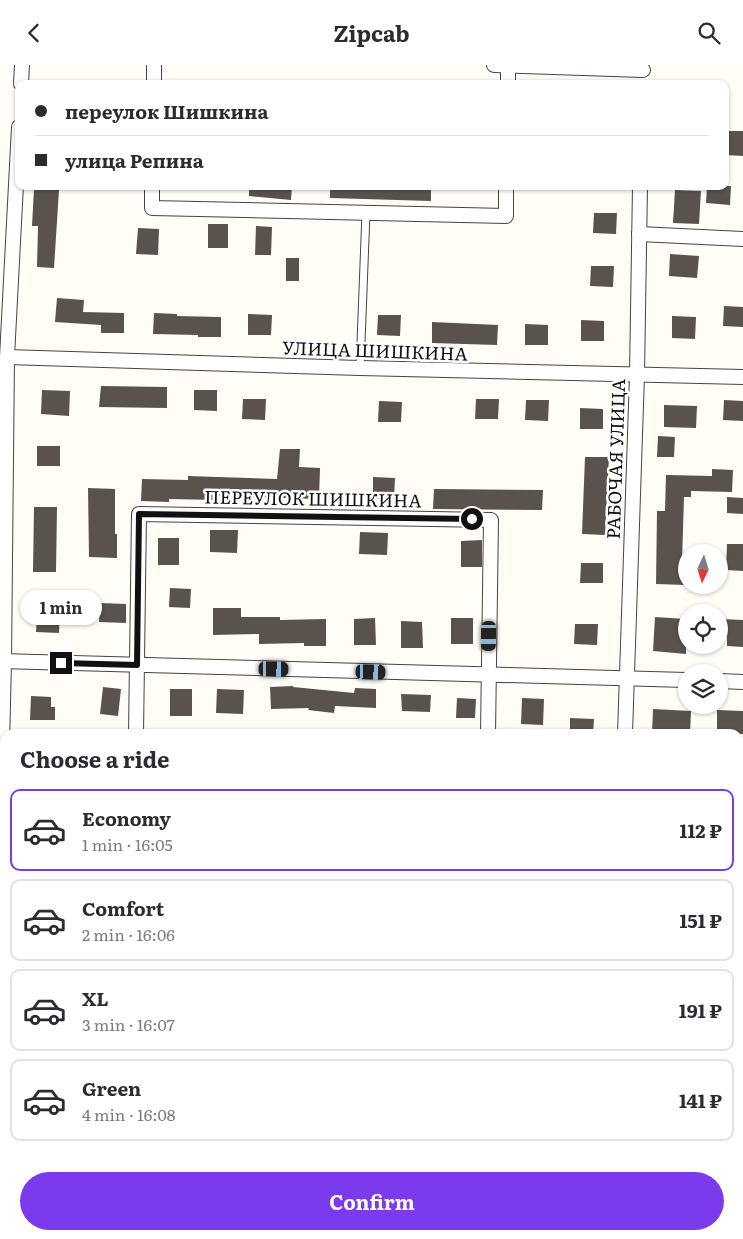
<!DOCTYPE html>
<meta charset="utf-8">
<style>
:root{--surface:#fff;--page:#f2f2f3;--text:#2b2b33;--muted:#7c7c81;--line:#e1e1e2;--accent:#7c3aed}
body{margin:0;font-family:Literata,serif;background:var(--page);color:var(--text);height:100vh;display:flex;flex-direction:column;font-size:19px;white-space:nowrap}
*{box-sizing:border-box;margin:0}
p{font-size:16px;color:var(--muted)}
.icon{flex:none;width:28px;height:28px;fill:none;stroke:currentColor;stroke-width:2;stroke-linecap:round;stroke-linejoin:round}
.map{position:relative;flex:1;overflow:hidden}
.sheet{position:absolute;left:0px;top:664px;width:744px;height:511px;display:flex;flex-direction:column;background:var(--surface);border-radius:15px 15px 0 0;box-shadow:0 1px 4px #0004}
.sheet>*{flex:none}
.guide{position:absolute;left:15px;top:15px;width:714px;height:110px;border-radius:10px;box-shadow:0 1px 4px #0004;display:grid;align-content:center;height:110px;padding:0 20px;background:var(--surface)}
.needle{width:32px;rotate:184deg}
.buttons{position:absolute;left:678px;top:479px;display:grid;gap:10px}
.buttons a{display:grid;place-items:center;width:50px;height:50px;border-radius:50%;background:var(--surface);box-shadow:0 1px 4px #0004;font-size:25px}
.end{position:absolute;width:22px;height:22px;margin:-11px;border:6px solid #111;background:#fff;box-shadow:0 0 0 2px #fff}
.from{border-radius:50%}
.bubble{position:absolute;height:35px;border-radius:18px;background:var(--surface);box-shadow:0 1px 4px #0004;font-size:16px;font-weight:700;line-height:35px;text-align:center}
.car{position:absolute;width:15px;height:30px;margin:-15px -8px;border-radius:6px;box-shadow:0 0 4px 1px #0007;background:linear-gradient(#222 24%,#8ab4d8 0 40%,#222 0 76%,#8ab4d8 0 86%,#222 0)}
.guide b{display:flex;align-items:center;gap:18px;height:48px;font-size:19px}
.guide b+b{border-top:1px solid var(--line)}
.guide i{width:12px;height:12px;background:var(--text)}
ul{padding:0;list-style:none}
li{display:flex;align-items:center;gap:15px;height:82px;margin:0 10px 8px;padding:0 10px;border:2px solid var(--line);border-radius:10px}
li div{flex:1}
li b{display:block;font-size:19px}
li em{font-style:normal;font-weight:700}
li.current{border-color:var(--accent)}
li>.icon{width:45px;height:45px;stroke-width:1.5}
h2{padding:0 20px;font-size:22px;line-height:60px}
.cta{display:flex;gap:10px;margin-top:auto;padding:10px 20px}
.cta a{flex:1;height:58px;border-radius:30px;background:var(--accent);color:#fff;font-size:20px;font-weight:700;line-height:58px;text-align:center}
header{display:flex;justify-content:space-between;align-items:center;height:65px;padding:0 20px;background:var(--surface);font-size:22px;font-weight:700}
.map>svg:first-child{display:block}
.green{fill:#d5ebbd}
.building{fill:#5a524d}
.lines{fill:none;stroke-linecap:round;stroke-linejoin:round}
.lane-casing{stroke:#444;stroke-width:9}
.street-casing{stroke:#444;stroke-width:16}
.secondary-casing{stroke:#333;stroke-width:21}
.path{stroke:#333;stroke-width:3;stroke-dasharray:5 2.5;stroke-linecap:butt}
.lane{stroke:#fff;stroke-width:7}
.street{stroke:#fff;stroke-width:14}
.secondary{stroke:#fff6b0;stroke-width:19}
.route{stroke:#111;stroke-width:6}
.labels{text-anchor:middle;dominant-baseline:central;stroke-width:5;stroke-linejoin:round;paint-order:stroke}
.street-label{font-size:18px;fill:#111;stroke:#fff}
</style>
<header><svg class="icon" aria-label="back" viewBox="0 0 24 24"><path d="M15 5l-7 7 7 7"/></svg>Zipcab<svg class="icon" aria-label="search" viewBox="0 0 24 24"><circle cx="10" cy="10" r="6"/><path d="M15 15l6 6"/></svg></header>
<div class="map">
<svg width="743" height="1174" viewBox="0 0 743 1174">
<rect width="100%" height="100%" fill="#fffdf5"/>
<g class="green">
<rect x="0" y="950" width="5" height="128"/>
<rect x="739" y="951" width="4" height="130"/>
</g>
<g class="building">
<polygon points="727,66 743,66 743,91 725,90"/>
<polygon points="249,121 292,121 291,135 249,131"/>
<polygon points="330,121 431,121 431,136 330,133"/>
<polygon points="707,121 731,121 730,140 706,138"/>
<polygon points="34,124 59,125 54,203 37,202 38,161 32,161"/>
<polygon points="675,125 701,126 699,159 673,158"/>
<polygon points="594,148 617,148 616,169 593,168"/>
<rect x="208" y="159" width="20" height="24"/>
<polygon points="256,161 272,162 271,190 255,190"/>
<polygon points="138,163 159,164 158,190 136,189"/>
<polygon points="670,189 699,191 697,213 669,211"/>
<rect x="286" y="193" width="13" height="23"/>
<polygon points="591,201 614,201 613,222 590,221"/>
<polygon points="57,233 84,235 83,247 124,248 124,268 101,268 101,260 55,257"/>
<polygon points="724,241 743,242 743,262 723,261"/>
<polygon points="154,248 177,249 177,251 221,252 221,272 198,272 198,270 153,269"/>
<polygon points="248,249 272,250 271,270 248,270"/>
<polygon points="378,250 401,250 400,271 377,270"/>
<polygon points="672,251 696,252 695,274 672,273"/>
<polygon points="581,255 604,256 604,276 581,276"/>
<polygon points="432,257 498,260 497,280 432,278"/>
<polygon points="525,259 548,260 548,280 525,280"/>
<polygon points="101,321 167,322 167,343 99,342"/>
<polygon points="42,325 70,326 69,351 41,349"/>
<polygon points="194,325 217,325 217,346 194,345"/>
<polygon points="243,334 266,334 265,355 242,354"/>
<polygon points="476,334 499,334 498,354 475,354"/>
<polygon points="526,335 549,335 548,356 525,355"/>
<polygon points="724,335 743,336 743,356 723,355"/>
<polygon points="379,336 402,337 401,357 378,357"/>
<polygon points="664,340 697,341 696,363 664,362"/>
<polygon points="580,343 603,344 603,364 580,364"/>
<polygon points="658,371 675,372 674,392 657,392"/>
<rect x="37" y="381" width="23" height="20"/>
<polygon points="280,384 300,384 299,402 320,403 319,434 217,431 217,435 169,434 169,437 141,436 142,414 188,415 188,411 277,414"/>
<polygon points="585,392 609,392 605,470 582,469"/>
<polygon points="712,404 733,405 732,427 691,426 691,432 684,432 682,497 686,497 686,520 656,519 657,446 665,446 666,410 712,411"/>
<polygon points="373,412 395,413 394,434 373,434"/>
<polygon points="88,423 115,424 115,469 117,469 117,493 89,492"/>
<polygon points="434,424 543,425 542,445 433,444"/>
<polygon points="727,432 743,433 743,449 727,448"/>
<polygon points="34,442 57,442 56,507 33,507"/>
<polygon points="210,465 238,465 237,488 210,487"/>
<polygon points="360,467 388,468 387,490 359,489"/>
<rect x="158" y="473" width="21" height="27"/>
<polygon points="482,475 482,502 461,502 461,476"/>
<polygon points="727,479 743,479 743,506 726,505"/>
<polygon points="581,498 603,498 603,518 580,518"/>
<polygon points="170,523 191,524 190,543 169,542"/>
<polygon points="100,538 126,539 126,558 99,557"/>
<polygon points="213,543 241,543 241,552 280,552 280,555 326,554 326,581 304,581 304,578 259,579 259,569 213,570"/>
<polygon points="37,547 60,547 59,568 36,567"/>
<polygon points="655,552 686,554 686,589 653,586"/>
<polygon points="375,553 376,580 354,580 354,554"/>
<rect x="451" y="553" width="22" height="26"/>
<polygon points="721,554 743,555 743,582 727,581 727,572 720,572"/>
<polygon points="401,556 422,557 423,583 401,583"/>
<polygon points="575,559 598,559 597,580 574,579"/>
<polygon points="293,621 293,622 354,628 355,623 376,624 376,643 335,641 334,648 308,645 309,643 271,644 270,622"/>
<polygon points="103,622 121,624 118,651 100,649"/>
<rect x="170" y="624" width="22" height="27"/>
<polygon points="217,624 244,625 243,649 216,648"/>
<polygon points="401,629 431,630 430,647 402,646"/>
<polygon points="31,631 51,632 51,642 55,642 55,655 30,655"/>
<polygon points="457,633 476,634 475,653 456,653"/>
<polygon points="522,633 544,634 543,660 521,659"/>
<polygon points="653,644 691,646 690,669 652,669"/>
<polygon points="717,645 743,646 743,669 717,669"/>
<polygon points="570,653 594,654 593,669 570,669"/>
</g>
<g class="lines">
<g class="lane-casing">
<g id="lane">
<polyline points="360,303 366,148"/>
<polyline points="106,1174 106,1170"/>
</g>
</g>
<g class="street-casing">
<g id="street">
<polyline points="494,0 643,5"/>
<polyline points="21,19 22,0"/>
<polyline points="154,19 154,0"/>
<polyline points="508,19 508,0"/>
<polyline points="152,121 152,143 506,151 506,121"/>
<polyline points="639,169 743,174"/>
<polyline points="7,292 360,303 743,312"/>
<polyline points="0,596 686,615"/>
<polyline points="719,616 743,617"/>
<polyline points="136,669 139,449 491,455 488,669"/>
<polyline points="625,669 637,310 640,121"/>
<polyline points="0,765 4,596 7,292 19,62"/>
<polyline points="442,1174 442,1170"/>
</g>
</g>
<g class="secondary-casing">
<g id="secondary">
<polyline points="0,938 5,938"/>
<polyline points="739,940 743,940"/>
<polyline points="0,1092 5,1092"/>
<polyline points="739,1096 743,1096"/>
</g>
</g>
<g class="path">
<polyline points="0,1014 5,1014"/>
<polyline points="739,1017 743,1017"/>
<polyline points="0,1029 5,1029"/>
<polyline points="739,1031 743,1031"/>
</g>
<use href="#lane" class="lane"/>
<use href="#street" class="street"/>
<use href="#secondary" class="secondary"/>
</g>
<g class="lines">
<polyline class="route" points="61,598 137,600 139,449 472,454"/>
</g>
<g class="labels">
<g class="street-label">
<text transform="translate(375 285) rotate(2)">УЛИЦА ШИШКИНА</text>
<text transform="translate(615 394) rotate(-88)">РАБОЧАЯ УЛИЦА</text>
<text transform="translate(313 433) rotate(1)">ПЕРЕУЛОК ШИШКИНА</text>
</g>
</g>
</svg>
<div class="buttons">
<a><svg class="needle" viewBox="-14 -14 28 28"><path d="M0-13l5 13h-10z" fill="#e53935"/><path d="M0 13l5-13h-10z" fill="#7c7c81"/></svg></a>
<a><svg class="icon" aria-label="locate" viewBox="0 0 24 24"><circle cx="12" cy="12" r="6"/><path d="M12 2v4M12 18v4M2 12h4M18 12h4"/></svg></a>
<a><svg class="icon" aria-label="layers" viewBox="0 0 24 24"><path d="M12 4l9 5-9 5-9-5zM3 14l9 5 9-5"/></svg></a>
</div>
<i class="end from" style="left:472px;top:454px"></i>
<i class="end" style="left:61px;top:598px"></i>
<div class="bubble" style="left:20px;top:525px;width:82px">1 min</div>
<i class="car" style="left:489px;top:571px;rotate:181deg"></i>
<i class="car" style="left:274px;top:604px;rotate:91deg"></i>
<i class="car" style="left:371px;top:607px;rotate:92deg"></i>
<div class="guide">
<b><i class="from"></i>переулок Шишкина</b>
<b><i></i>улица Репина</b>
</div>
<section class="sheet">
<h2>Choose a ride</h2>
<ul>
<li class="current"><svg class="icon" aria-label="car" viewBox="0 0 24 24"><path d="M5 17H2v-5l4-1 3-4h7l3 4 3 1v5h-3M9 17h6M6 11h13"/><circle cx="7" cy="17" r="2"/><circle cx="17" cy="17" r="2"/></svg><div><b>Economy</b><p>1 min · 16:05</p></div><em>112 ₽</em></li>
<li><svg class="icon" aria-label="car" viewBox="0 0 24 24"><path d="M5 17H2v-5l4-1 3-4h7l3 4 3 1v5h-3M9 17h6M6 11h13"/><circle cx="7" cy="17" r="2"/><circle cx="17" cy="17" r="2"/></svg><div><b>Comfort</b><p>2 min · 16:06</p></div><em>151 ₽</em></li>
<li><svg class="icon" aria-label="car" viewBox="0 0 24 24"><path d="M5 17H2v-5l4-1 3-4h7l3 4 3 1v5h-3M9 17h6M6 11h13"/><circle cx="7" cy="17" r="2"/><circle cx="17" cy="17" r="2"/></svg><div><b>XL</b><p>3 min · 16:07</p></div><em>191 ₽</em></li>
<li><svg class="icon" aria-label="car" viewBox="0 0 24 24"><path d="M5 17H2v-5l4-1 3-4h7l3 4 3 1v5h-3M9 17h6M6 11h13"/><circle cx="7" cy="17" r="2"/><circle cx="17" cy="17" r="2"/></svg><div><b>Green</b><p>4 min · 16:08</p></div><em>141 ₽</em></li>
</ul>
<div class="cta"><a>Confirm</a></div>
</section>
</div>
